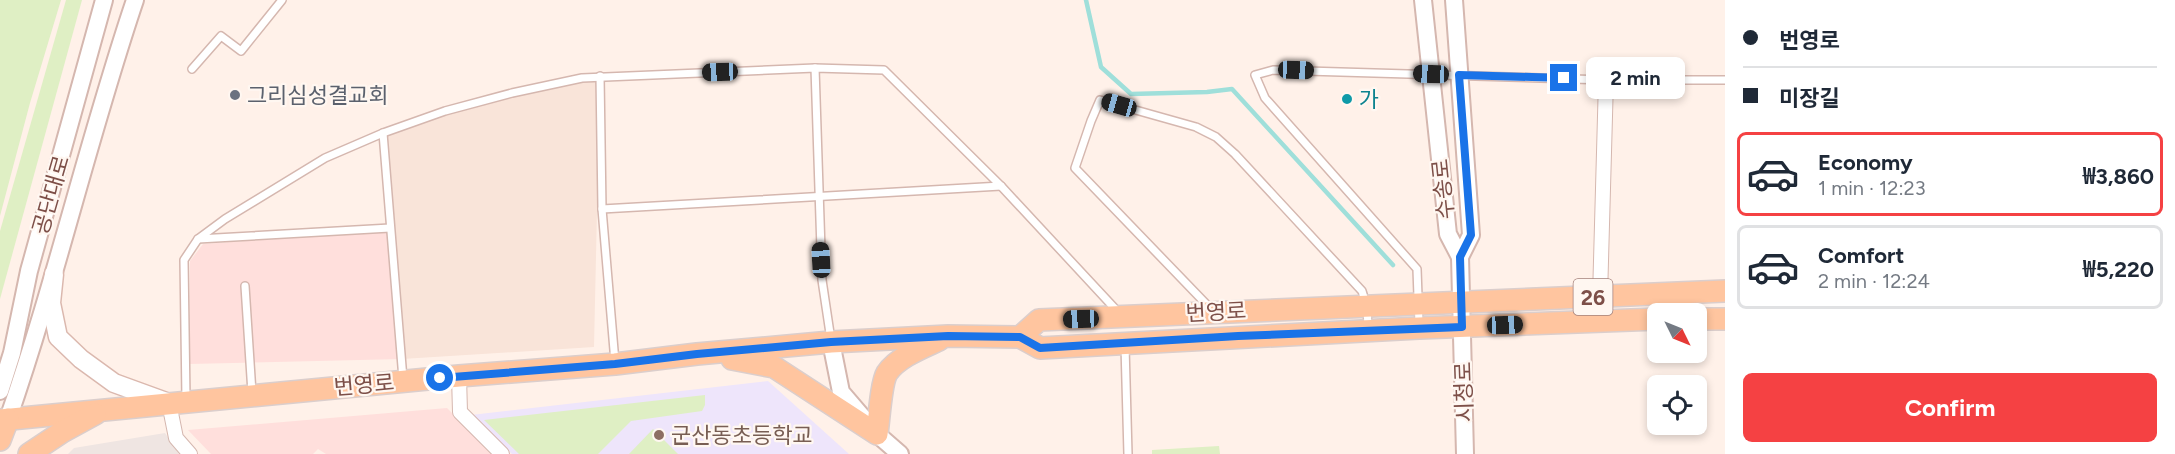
<!DOCTYPE html>
<meta charset="utf-8">
<style>
:root{--surface:#fff;--page:#f2f2f3;--text:#1f2937;--muted:#747a83;--line:#e0e1e3;--accent:#f54143}
body{margin:0;font-family:Figtree,"Noto Sans KR",sans-serif;background:var(--page);color:var(--text);height:100vh;display:flex;flex-direction:column;font-size:22px;white-space:nowrap}
*{box-sizing:border-box;margin:0}
p{font-size:20px;color:var(--muted)}
.icon{flex:none;width:33px;height:33px;fill:none;stroke:currentColor;stroke-width:2;stroke-linecap:round;stroke-linejoin:round}
.map{position:relative;flex:1;overflow:hidden}
.panel{display:flex;flex-direction:column;background:var(--surface);width:450px}
.panel>*{flex:none}
.hud{display:grid;align-content:center;height:132px;padding:0 18px;background:var(--surface)}
.needle{width:39px;rotate:133deg}
.buttons{position:absolute;left:1647px;top:303px;display:grid;gap:12px}
.buttons a{display:grid;place-items:center;width:60px;height:60px;border-radius:9px;background:var(--surface);box-shadow:0 3px 9px #0003;font-size:30px}
.end{position:absolute;width:27px;height:27px;margin:-14px;border:8px solid #1a73e8;background:#fff;box-shadow:0 0 0 3px #fff}
.from{border-radius:50%}
.bubble{position:absolute;height:42px;border-radius:9px;background:var(--surface);box-shadow:0 3px 9px #0003;font-size:20px;font-weight:700;line-height:42px;text-align:center}
.car{position:absolute;width:18px;height:36px;margin:-18px -9px;border-radius:8px;box-shadow:0 0 4px 2px #0007;background:linear-gradient(#222 24%,#8ab4d8 0 40%,#222 0 76%,#8ab4d8 0 86%,#222 0)}
.hud b{display:flex;align-items:center;gap:21px;height:57px;font-size:22px}
.hud b+b{border-top:2px solid var(--line)}
.hud i{width:15px;height:15px;background:var(--text)}
ul{padding:0;list-style:none}
li{display:flex;align-items:center;gap:18px;height:84px;margin:0 12px 9px;padding:0 6px;border:3px solid var(--line);border-radius:9px}
li div{flex:1}
li b{display:block;font-size:22px}
li em{font-style:normal;font-weight:700}
li.active{border-color:var(--accent)}
li>.icon{width:54px;height:54px;stroke-width:1.5}
.cta{display:flex;gap:12px;margin-top:auto;padding:12px 18px}
.cta a{flex:1;height:69px;border-radius:9px;background:var(--accent);color:#fff;font-size:24px;font-weight:700;line-height:69px;text-align:center}
main{display:flex;flex:1;min-height:0}
.map>svg:first-child{display:block}
.residential{fill:#f9e4d9}
.commercial{fill:#ffdfdc}
.industrial{fill:#efe5e2}
.education{fill:#eee5fb}
.green{fill:#dfefc4}
.lines{fill:none;stroke-linecap:round;stroke-linejoin:round}
.stream{stroke:#9fdfda;stroke-width:4.5}
.service-casing{stroke:#d5b7af;stroke-width:10}
.minor-casing{stroke:#d5b7af;stroke-width:16}
.tertiary-casing{stroke:#d5b7af;stroke-width:20}
.secondary-casing{stroke:#dbb8ae;stroke-width:21}
.primary-casing{stroke:#dbcecc;stroke-width:24}
.service{stroke:#fff;stroke-width:7}
.minor{stroke:#fff;stroke-width:14}
.tertiary{stroke:#fff;stroke-width:16}
.secondary{stroke:#fff;stroke-width:18}
.primary{stroke:#ffc59f;stroke-width:21}
.route{stroke:#1a73e8;stroke-width:8}
.worship-dot{fill:#6b7280;stroke:#fff7f1;stroke-width:2}
.culture-dot{fill:#0f9aa8;stroke:#fff7f1;stroke-width:2}
.education-dot{fill:#8d6e63;stroke:#fff7f1;stroke-width:2}
.labels{text-anchor:middle;dominant-baseline:central;stroke-width:4.5;stroke-linejoin:round;paint-order:stroke}
.shield{fill:#fff7f1;stroke:#a4817b;stroke-width:1.5}
.shield-label{font-size:21px;font-weight:bold;fill:#7d4f48}
.worship-label{font-size:22px;fill:#5b616d;stroke:#fff7f1;text-anchor:start}
.culture-label{font-size:22px;fill:#0d838f;stroke:#fff7f1;text-anchor:start}
.street-label{font-size:22px;fill:#7d4f48;stroke:#fff7f1}
.education-label{font-size:22px;fill:#785e54;stroke:#fff7f1;text-anchor:start}
</style>
<main>
<div class="map">
<svg width="1725" height="454" viewBox="0 0 1725 454">
<rect width="100%" height="100%" fill="#fff1e9"/>
<polygon class="residential" points="600,76 594,347 402,359 383,133 445,111"/>
<g class="commercial">
<polygon points="390,231 402,359 189,364 190,261 203,244"/>
<polygon points="447,408 493,454 326,454 318,449 313,454 211,454 188,430"/>
</g>
<polygon class="industrial" points="165,433 179,454 68,454 74,448"/>
<polygon class="education" points="768,381 849,454 512,454 471,415"/>
<g class="green">
<polygon points="0,0 61,0 30,103 0,216"/>
<polygon points="66,0 82,0 0,299 0,231"/>
<polygon points="705,395 705,405 702,411 631,421 598,454 519,454 484,420"/>
<polygon points="653,429 678,454 629,454"/>
<polygon points="1219,446 1220,454 1152,454 1152,450"/>
</g>
<g class="lines">
<polyline class="stream" points="1086,0 1101,67 1131,94 1207,92 1232,89 1393,265"/>
<g class="service-casing">
<g id="service">
<polyline points="815,68 822,280 831,340"/>
<polyline points="192,69 221,36 241,51 282,0"/>
<polyline points="600,76 602,209 615,362"/>
<polyline points="383,133 403,379"/>
<polyline points="602,209 1001,186"/>
<polyline points="198,239 390,228"/>
<polyline points="245,286 252,393"/>
<polyline points="1210,308 1075,168 1091,121 1100,100 1196,127 1216,137 1235,154 1362,291 1367,307 1368,328"/>
<polyline points="1419,324 1417,269 1265,98 1255,75 1273,70 1606,80 1725,80"/>
<polyline points="1125,346 1128,454"/>
<polyline points="186,399 184,260 198,239 225,219 325,158 383,133 445,111 512,93 582,78 815,68 884,70 1001,186 1119,313"/>
</g>
</g>
<g class="minor-casing">
<g id="minor">
<polyline points="1600,297 1606,80"/>
<polyline points="459,376 460,412 502,454"/>
<polyline points="169,403 176,438 190,454"/>
</g>
</g>
<g class="tertiary-casing">
<g id="tertiary">
<polyline points="1423,0 1448,234 1460,257 1471,235 1454,0"/>
<polyline points="1460,257 1465,454"/>
<polyline points="831,342 841,392 877,434 900,454"/>
<polyline points="0,391 12,353 29,271 104,0"/>
<path d="M 8,419 C 56,281 88,139 135,0"/>
</g>
</g>
<g class="secondary-casing">
<polyline id="secondary" points="54,274 51,303 58,337 81,359 114,383 169,403"/>
</g>
<g class="primary-casing">
<g id="primary">
<polyline points="1696,319 1725,319"/>
<polyline points="1020,337 1039,320 1725,291"/>
<path d="M 732,359 L 774,367 L 877,434 C 879,420 881,383 887,373 C 898,357 922,348 939,340"/>
<polyline points="0,420 459,376 615,364 697,354 831,342 948,336 1020,337 1040,348 1419,328 1658,319"/>
<polyline points="0,440 8,419"/>
<polyline points="29,454 62,432 95,414"/>
</g>
</g>
<use href="#service" class="service"/>
<use href="#minor" class="minor"/>
<use href="#tertiary" class="tertiary"/>
<use href="#secondary" class="secondary"/>
<use href="#primary" class="primary"/>
</g>
<g class="lines">
<polyline class="route" points="440,378 615,364 697,354 831,342 948,336 1020,337 1040,348 1238,336 1462,327 1460,257 1471,235 1459,75 1564,78"/>
</g>
<circle class="worship-dot" cx="235" cy="95" r="6"/>
<circle class="culture-dot" cx="1347" cy="99" r="6"/>
<circle class="education-dot" cx="659" cy="435" r="6"/>
<g class="labels">
<rect class="shield" x="1573.5" y="279" width="39" height="36" rx="4.5"/>
<g class="shield-label">
<text x="1593" y="297">26</text>
</g>
<g class="worship-label">
<text x="247" y="95">그리심성결교회</text>
</g>
<g class="culture-label">
<text x="1359" y="99">가</text>
</g>
<g class="street-label">
<text transform="translate(1443 189) rotate(-96)">수송로</text>
<text transform="translate(51 195) rotate(-74)">공단대로</text>
<text transform="translate(1216 312) rotate(-3)">번영로</text>
<text transform="translate(364 385) rotate(-5)">번영로</text>
<text transform="translate(1464 392) rotate(-92)">시청로</text>
</g>
<g class="education-label">
<text x="671" y="435">군산동초등학교</text>
</g>
</g>
</svg>
<div class="buttons">
<a><svg class="needle" viewBox="-14 -14 28 28"><path d="M0-13l5 13h-10z" fill="#e53935"/><path d="M0 13l5-13h-10z" fill="#747a83"/></svg></a>
<a><svg class="icon" aria-label="locate" viewBox="0 0 24 24"><circle cx="12" cy="12" r="6"/><path d="M12 2v4M12 18v4M2 12h4M18 12h4"/></svg></a>
</div>
<i class="end from" style="left:440px;top:378px"></i>
<i class="end" style="left:1564px;top:78px"></i>
<div class="bubble" style="left:1586px;top:57px;width:99px">2 min</div>
<i class="car" style="left:1296px;top:70px;rotate:92deg"></i>
<i class="car" style="left:720px;top:72px;rotate:268deg"></i>
<i class="car" style="left:1431px;top:74px;rotate:272deg"></i>
<i class="car" style="left:1119px;top:105px;rotate:286deg"></i>
<i class="car" style="left:821px;top:260px;rotate:357deg"></i>
<i class="car" style="left:1081px;top:319px;rotate:268deg"></i>
<i class="car" style="left:1505px;top:325px;rotate:88deg"></i>
</div>
<section class="panel">
<div class="hud">
<b><i class="from"></i>번영로</b>
<b><i></i>미장길</b>
</div>
<ul>
<li class="active"><svg class="icon" aria-label="car" viewBox="0 0 24 24"><path d="M5 17H2v-5l4-1 3-4h7l3 4 3 1v5h-3M9 17h6M6 11h13"/><circle cx="7" cy="17" r="2"/><circle cx="17" cy="17" r="2"/></svg><div><b>Economy</b><p>1 min · 12:23</p></div><em>₩3,860</em></li>
<li><svg class="icon" aria-label="car" viewBox="0 0 24 24"><path d="M5 17H2v-5l4-1 3-4h7l3 4 3 1v5h-3M9 17h6M6 11h13"/><circle cx="7" cy="17" r="2"/><circle cx="17" cy="17" r="2"/></svg><div><b>Comfort</b><p>2 min · 12:24</p></div><em>₩5,220</em></li>
</ul>
<div class="cta"><a>Confirm</a></div>
</section>
</main>
